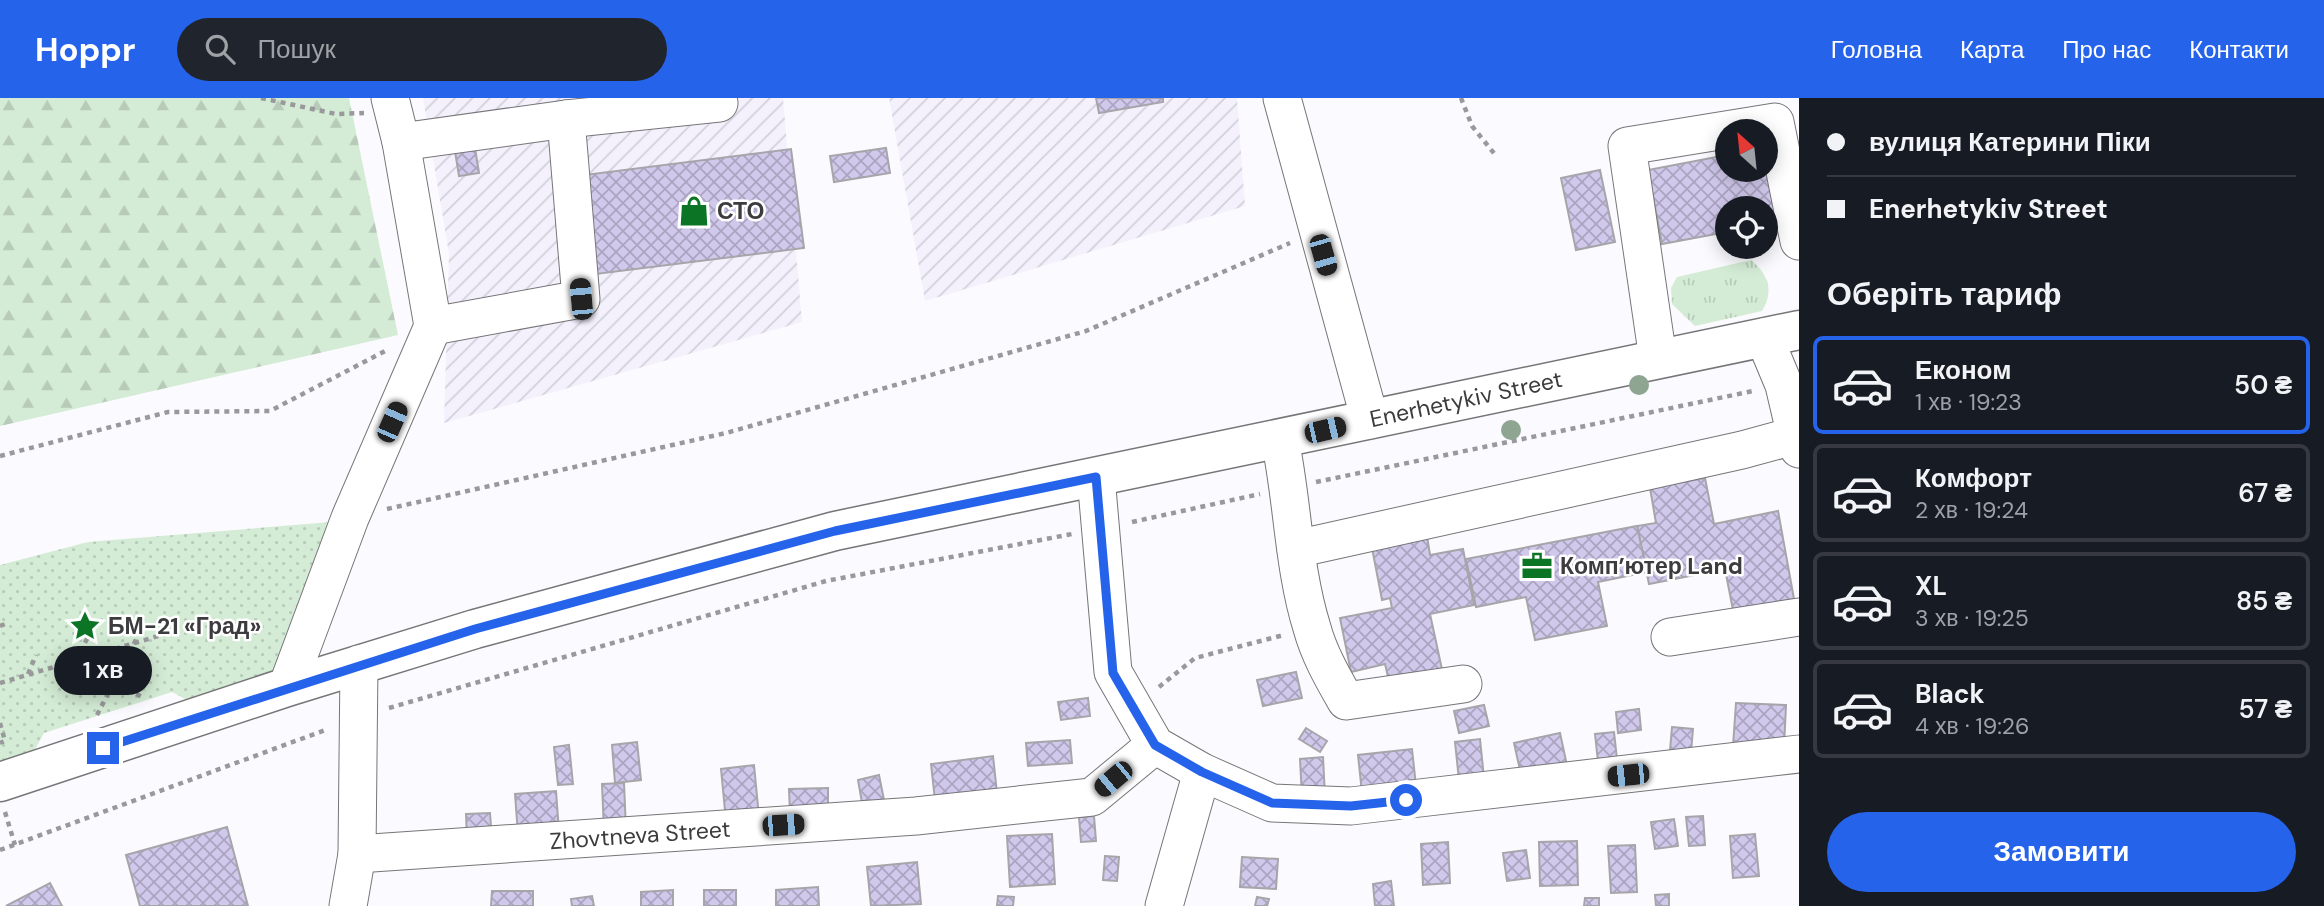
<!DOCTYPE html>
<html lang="uk">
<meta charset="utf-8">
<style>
:root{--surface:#171b24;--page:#20242c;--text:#f1f3f6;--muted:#9ea1a6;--line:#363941;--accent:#2563eb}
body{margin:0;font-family:"DM Sans",sans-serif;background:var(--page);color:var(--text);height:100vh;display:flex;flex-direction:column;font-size:26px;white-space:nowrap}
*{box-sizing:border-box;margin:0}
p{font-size:23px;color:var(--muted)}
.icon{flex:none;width:38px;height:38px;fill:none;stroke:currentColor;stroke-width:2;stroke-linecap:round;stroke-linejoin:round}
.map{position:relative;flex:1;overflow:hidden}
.sheet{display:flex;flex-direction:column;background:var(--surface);width:525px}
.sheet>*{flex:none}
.top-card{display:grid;align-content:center;height:154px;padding:0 28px;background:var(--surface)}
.needle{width:46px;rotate:333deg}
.buttons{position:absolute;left:1715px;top:21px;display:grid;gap:14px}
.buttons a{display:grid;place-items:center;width:63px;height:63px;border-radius:50%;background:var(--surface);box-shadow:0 4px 18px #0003;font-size:35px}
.end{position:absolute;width:32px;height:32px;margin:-16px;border:9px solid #2563eb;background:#fff;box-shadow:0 0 0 4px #fff}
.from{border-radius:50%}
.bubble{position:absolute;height:49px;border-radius:24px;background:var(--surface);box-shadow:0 4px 18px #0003;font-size:23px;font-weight:600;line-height:49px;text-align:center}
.car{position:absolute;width:21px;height:42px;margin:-21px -10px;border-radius:9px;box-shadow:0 0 5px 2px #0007;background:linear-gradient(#222 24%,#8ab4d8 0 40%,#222 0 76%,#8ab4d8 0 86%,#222 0)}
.top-card b{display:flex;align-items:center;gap:24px;height:66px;font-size:26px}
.top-card b+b{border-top:2px solid var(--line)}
.top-card i{width:18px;height:18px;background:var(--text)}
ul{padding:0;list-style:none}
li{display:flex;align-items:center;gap:21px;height:98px;margin:0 14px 10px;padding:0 14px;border:4px solid var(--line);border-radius:10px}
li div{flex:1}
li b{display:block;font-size:26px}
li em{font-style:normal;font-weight:600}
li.on{border-color:var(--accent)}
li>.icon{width:63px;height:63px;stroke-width:1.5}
h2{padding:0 28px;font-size:32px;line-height:84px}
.button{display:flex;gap:14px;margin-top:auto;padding:14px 28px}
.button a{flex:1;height:80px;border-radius:42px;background:var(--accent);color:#fff;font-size:28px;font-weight:600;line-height:80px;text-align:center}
header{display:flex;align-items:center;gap:42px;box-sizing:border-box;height:98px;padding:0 35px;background:var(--accent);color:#fff}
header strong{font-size:33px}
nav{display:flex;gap:38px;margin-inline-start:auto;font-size:24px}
.search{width:490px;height:63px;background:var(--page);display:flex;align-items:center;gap:18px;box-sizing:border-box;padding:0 24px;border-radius:38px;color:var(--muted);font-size:26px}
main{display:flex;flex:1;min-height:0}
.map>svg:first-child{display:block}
.industrial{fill:url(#industrial-furrows)}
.grass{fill:url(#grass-tufts)}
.forest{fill:url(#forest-firs)}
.park{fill:url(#park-dots)}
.building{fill:url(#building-cross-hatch);stroke:#a6a5a9;stroke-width:2}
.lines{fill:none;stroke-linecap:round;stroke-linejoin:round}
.minor-casing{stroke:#767578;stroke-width:39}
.major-casing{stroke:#767578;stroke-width:41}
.path{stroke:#99989b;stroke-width:4.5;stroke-dasharray:5 5;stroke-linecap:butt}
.minor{stroke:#fff;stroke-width:37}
.major{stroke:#fff;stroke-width:38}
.tree{fill:#8ea591}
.route{stroke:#2563eb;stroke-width:9}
.labels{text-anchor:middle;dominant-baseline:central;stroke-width:5;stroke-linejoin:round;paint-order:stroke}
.poi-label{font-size:23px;font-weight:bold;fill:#3c3b3d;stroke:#fff;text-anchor:start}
.street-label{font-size:23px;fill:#3c3b3d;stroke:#fff}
</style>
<header>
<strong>Hoppr</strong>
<div class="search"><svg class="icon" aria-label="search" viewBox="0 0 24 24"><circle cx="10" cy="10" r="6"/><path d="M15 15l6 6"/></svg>Пошук</div>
<nav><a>Головна</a><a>Карта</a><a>Про нас</a><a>Контакти</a></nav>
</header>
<main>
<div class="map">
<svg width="1799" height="808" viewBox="0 0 1799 808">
<defs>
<pattern id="industrial-furrows" width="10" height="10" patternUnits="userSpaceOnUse" patternTransform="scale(1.75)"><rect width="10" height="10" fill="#f4f1fd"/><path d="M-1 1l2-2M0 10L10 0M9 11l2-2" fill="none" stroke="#d2d0da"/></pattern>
<pattern id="grass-tufts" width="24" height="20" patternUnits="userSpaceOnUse" patternTransform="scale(1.75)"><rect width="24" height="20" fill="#d4ecd5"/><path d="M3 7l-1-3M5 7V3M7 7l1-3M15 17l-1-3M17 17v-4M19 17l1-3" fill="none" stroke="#b7cbb8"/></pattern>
<pattern id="forest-firs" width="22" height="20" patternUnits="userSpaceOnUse" patternTransform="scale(1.75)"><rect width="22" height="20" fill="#d4ecd5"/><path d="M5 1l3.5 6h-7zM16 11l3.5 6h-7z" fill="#b7cbb8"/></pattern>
<pattern id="park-dots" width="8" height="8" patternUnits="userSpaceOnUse" patternTransform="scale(1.75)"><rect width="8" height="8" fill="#d4ecd5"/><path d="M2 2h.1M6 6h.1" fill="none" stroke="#b7cbb8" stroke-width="1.8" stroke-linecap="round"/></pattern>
<pattern id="building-cross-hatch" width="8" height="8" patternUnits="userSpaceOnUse" patternTransform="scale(1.75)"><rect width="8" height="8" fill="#d1c9ec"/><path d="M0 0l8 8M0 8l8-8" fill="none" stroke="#aba4c0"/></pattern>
</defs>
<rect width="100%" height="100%" fill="#fbfafe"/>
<g class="industrial">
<polygon points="423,0 783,0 802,224 444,325 449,156"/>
<polygon points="889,0 1237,0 1245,108 925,203"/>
</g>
<path class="grass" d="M 1751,162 C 1769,177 1774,193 1762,213 L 1695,228 L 1672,206 L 1671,190 L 1677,179 Z"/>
<polygon class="forest" points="0,0 349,0 398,237 0,328"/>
<polygon class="park" points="331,424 272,577 191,604 172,594 44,635 32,657 0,666 0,467 88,444"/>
<g class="building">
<polygon points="1096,0 1163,0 1163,4 1099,15"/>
<polygon points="474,44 479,75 459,78 454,47"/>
<polygon points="886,50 890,75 834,84 830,58"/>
<polygon points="791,51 804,150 596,176 584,77"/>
<polygon points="1766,53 1778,125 1766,127 1766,110 1727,110 1727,134 1662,146 1648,72 1727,57 1727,72 1766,72"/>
<polygon points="1600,72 1615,144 1576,152 1561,80"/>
<polygon points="1705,380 1714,426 1778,413 1794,501 1733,512 1725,471 1649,486 1637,428 1656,425 1650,390"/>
<polygon points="1637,428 1647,474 1598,484 1607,528 1535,542 1526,499 1476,509 1466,461"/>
<polygon points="1427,438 1430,457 1463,451 1474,507 1430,516 1443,576 1390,587 1385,566 1351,574 1340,520 1392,510 1390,500 1382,502 1372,450"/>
<polygon points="1296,574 1302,600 1263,608 1257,582"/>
<polygon points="1088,600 1090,618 1061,622 1058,604"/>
<polygon points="1736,605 1786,607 1784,650 1733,648"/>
<polygon points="1484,607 1489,628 1459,635 1454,613"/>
<polygon points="1639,611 1641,632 1618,635 1616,614"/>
<polygon points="1672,629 1693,631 1690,666 1669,664"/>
<polygon points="1306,630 1327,643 1320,654 1299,641"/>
<polygon points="1614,634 1618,670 1599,673 1595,636"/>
<polygon points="1560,635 1568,672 1522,681 1514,645"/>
<polygon points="1480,641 1485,690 1460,692 1455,644"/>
<polygon points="1070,642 1072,665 1028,668 1026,645"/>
<polygon points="637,644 641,682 615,685 612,647"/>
<polygon points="569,647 573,686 558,687 554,649"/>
<polygon points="1412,651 1416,688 1362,695 1358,657"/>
<polygon points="993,658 997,695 935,702 931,666"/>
<polygon points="1323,659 1325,698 1302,699 1300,661"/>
<polygon points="754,667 759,719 726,723 721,671"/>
<polygon points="879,677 886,712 864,716 858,682"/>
<polygon points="624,685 626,732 604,733 602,686"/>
<polygon points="828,690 828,715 790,716 789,691"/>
<polygon points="556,693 559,733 518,736 515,696"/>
<polygon points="490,715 492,742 467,744 466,716"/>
<polygon points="1094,718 1096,743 1081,744 1079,719"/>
<polygon points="1703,718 1705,747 1689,748 1686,719"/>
<polygon points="1674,721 1678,748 1655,751 1651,724"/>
<polygon points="227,729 248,808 140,808 126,757"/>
<polygon points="1052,736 1055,786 1010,789 1007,738"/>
<polygon points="1755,736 1759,778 1733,780 1730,738"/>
<polygon points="1577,743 1578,787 1540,788 1539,744"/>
<polygon points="1448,744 1450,785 1423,787 1421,746"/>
<polygon points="1635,747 1637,794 1611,795 1608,748"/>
<polygon points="1526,752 1530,780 1507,783 1503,755"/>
<polygon points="1105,758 1119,759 1117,783 1103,782"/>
<polygon points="1242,759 1278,761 1276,791 1240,789"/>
<polygon points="917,764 921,806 871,808 867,769"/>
<polygon points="1391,783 1394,808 1375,808 1373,786"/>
<polygon points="50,785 62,808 6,808"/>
<polygon points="818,789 819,808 776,808 776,792"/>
<polygon points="673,792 673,808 641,808 641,794"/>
<rect x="704" y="792" width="32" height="16"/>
<polygon points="492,793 533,793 533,808 491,808"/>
<polygon points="1669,796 1669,808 1656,808 1655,797"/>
<polygon points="592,798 594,808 572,808 571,801"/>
<polygon points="998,798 1014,799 1013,808 997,808"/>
<polygon points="1257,799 1269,801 1267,808 1255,808"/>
<polygon points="1585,800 1599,800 1599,808 1584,808"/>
</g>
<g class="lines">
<g class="minor-casing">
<g id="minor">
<polyline points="1282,0 1370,322"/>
<polyline points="401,44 566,21 719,5"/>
<polyline points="433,228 581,201 566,21"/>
<polyline points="1764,239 1784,287 1799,351"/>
<polyline points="1658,261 1627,48 1775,24 1799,143"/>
<path d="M 1280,342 C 1293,404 1293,469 1312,530 C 1319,556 1333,580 1346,603 L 1463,586"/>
<polyline points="1096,379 1113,574 1155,647 1202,674 1272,705 1351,708 1799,656"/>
<polyline points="1296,451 1742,352 1797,337"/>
<polyline points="1670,539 1799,519"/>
<polyline points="287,589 350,420 433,228 401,44 390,0"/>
<polyline points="357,756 916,718 1092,699 1155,647"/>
<polyline points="348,808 357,756 359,566"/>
<polyline points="1164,808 1202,674"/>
</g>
</g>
<g class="major-casing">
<polyline id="major" points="0,684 287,589 475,531 835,433 1799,232"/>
</g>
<g class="path">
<polyline points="261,0 336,16 364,15"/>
<polyline points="1461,0 1472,28 1497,59"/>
<polyline points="0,358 168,314 270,313 389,251"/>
<polyline points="1316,384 1753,293"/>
<polyline points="387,411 726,335 1086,233 1290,145"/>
<polyline points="1132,424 1260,396"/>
<polyline points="0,528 8,525"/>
<polyline points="74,564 142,599"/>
<polyline points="28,576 36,557"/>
<polyline points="66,580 88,539"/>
<polyline points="0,585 165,536"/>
<polyline points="1159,589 1195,560 1284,537"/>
<polyline points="389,610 826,483 1072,436"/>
<polyline points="97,617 144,526"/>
<polyline points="0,625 5,643 0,645"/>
<polyline points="5,714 15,747"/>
<polyline points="0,752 328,631"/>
</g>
<use href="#minor" class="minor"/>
<use href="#major" class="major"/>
</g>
<g class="tree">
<circle cx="1639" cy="287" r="10"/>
<circle cx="1511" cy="332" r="10"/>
</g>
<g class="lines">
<polyline class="route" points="103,650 475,531 835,433 1096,379 1113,575 1155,647 1202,674 1272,705 1351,708 1406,702"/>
</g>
<defs>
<g id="shop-bare" transform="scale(2.415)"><path d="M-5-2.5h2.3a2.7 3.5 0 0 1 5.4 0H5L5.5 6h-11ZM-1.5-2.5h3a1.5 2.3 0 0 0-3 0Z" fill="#0c7425" stroke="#fff" stroke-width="2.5" paint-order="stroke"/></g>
<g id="office-bare" transform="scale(2.415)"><path d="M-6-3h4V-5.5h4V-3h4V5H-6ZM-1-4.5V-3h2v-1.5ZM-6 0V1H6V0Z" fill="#0c7425" stroke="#fff" stroke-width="2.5" paint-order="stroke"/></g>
<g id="sight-bare" transform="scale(2.415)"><path d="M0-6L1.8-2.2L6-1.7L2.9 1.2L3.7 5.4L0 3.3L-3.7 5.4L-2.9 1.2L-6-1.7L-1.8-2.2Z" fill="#0c7425" stroke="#fff" stroke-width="2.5" paint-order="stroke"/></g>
</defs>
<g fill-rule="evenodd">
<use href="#shop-bare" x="694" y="113"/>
<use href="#office-bare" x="1537" y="468"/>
<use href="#sight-bare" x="85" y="528"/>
</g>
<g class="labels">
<g class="poi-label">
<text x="717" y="113">СТО</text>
<text x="1560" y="468">Комп’ютер Land</text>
<text x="108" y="528">БМ-21 «Град»</text>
</g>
<g class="street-label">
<text transform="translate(1466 301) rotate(-12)">Enerhetykiv Street</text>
<text transform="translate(640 737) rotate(-4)">Zhovtneva Street</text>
</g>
</g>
</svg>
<div class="buttons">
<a><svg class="needle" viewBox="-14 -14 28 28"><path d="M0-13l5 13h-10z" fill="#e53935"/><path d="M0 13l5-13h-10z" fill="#9ea1a6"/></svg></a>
<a><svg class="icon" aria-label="locate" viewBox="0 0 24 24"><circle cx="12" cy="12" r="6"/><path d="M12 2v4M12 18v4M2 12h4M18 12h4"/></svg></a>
</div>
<i class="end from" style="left:1406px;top:702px"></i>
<i class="end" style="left:103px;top:650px"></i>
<div class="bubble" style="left:54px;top:548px;width:98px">1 хв</div>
<i class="car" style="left:1323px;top:157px;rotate:164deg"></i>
<i class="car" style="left:581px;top:201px;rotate:355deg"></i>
<i class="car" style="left:392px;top:324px;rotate:24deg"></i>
<i class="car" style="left:1325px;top:332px;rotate:77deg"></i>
<i class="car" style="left:1628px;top:677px;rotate:264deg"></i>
<i class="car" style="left:1113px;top:681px;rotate:230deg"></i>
<i class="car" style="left:783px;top:727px;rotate:86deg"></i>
</div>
<section class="sheet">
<div class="top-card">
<b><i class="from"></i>вулиця Катерини Піки</b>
<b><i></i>Enerhetykiv Street</b>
</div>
<h2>Оберіть тариф</h2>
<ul>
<li class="on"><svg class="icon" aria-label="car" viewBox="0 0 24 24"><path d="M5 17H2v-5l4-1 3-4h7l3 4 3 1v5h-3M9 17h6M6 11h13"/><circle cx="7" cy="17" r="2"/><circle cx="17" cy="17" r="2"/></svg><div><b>Економ</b><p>1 хв · 19:23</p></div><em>50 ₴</em></li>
<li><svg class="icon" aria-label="car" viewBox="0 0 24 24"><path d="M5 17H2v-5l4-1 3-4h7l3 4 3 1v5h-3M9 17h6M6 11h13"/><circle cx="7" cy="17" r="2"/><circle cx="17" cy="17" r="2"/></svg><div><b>Комфорт</b><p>2 хв · 19:24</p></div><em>67 ₴</em></li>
<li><svg class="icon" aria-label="car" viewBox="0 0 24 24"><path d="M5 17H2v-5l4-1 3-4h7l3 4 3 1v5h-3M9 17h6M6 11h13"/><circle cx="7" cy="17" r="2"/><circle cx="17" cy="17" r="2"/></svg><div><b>XL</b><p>3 хв · 19:25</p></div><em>85 ₴</em></li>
<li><svg class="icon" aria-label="car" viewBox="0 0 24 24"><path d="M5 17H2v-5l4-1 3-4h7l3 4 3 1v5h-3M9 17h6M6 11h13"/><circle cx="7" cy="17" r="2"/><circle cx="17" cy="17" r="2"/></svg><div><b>Black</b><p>4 хв · 19:26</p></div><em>57 ₴</em></li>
</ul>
<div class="button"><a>Замовити</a></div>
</section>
</main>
